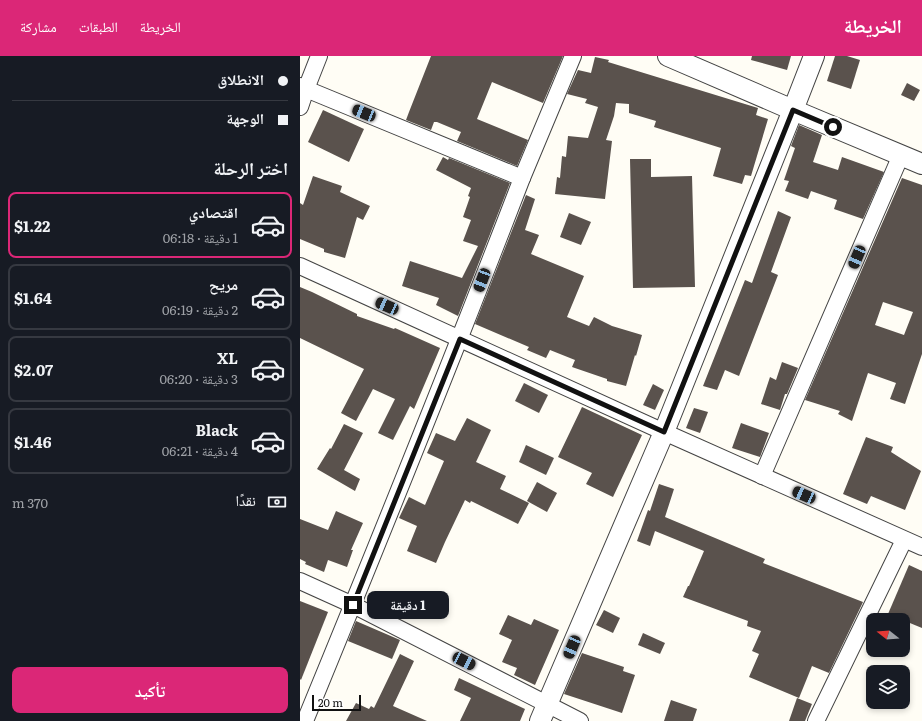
<!DOCTYPE html>
<html lang="ar">
<meta charset="utf-8">
<style>
:root{--surface:#171b24;--page:#20242c;--text:#f1f3f6;--muted:#9ea1a6;--line:#363941;--accent:#db2777}
body{margin:0;font-family:Literata,"Noto Naskh Arabic",serif;background:var(--page);color:var(--text);direction:rtl;height:100vh;display:flex;flex-direction:column;font-size:15px;white-space:nowrap}
*{box-sizing:border-box;margin:0}
p{font-size:13px;color:var(--muted)}
.icon{flex:none;width:22px;height:22px;fill:none;stroke:currentColor;stroke-width:2;stroke-linecap:round;stroke-linejoin:round}
.map{position:relative;flex:1;overflow:hidden;direction:ltr}
.side{display:flex;flex-direction:column;background:var(--surface);width:300px}
.side>*{flex:none}
.banner{display:grid;align-content:center;height:88px;padding:0 12px;background:var(--surface)}
.needle{width:26px;rotate:287deg}
.fabs{position:absolute;left:566px;top:557px;display:grid;gap:8px}
.fabs a{display:grid;place-items:center;width:44px;height:44px;border-radius:8px;background:var(--surface);box-shadow:0 2px 6px #0003;font-size:20px}
.scale{position:absolute;left:12px;bottom:10px;width:49px;box-sizing:border-box;padding-left:4px;border:2px solid #111;border-top:0;font-size:11px;line-height:14px;white-space:nowrap;color:#111;-webkit-text-stroke:3px #fff;paint-order:stroke}
.end{position:absolute;width:18px;height:18px;margin:-9px;border:5px solid #111;background:#fff;box-shadow:0 0 0 2px #fff}
.from{border-radius:50%}
.bubble{position:absolute;height:28px;border-radius:8px;background:var(--surface);box-shadow:0 2px 6px #0003;font-size:13px;font-weight:700;line-height:28px;text-align:center;direction:rtl}
.car{position:absolute;width:12px;height:24px;margin:-12px -6px;border-radius:5px;box-shadow:0 0 3px 1px #0007;background:linear-gradient(#222 24%,#8ab4d8 0 40%,#222 0 76%,#8ab4d8 0 86%,#222 0)}
.banner b{display:flex;align-items:center;gap:14px;height:38px;font-size:15px}
.banner b+b{border-top:1px solid var(--line)}
.banner i{width:10px;height:10px;background:var(--text)}
ul{padding:0;list-style:none}
li{display:flex;align-items:center;gap:12px;height:66px;margin:0 8px 6px;padding:0 4px;border:2px solid var(--line);border-radius:8px}
li div{flex:1}
li b{display:block;font-size:15px}
li em{font-style:normal;font-weight:700}
li.active{border-color:var(--accent)}
li>.icon{width:36px;height:36px;stroke-width:1.5}
h2{padding:0 12px;font-size:18px;line-height:48px}
.pay{display:flex;align-items:center;gap:10px;height:44px;padding:0 12px;font-size:15px}
.pay p{margin-inline-start:auto}
.action{display:flex;gap:8px;margin-top:auto;padding:8px 12px}
.action a{flex:1;height:46px;border-radius:8px;background:var(--accent);color:#fff;font-size:16px;font-weight:700;line-height:46px;text-align:center}
header{display:flex;align-items:center;gap:24px;box-sizing:border-box;height:56px;padding:0 20px;background:var(--accent);color:#fff}
header strong{font-size:19px}
nav{display:flex;gap:22px;margin-inline-start:auto;font-size:14px}
main{display:flex;flex:1;min-height:0}
.map>svg:first-child{display:block}
.building{fill:#5a524d;fill-rule:evenodd}
.lines{fill:none;stroke-linecap:round;stroke-linejoin:round}
.minor-casing{stroke:#444;stroke-width:18}
.tertiary-casing{stroke:#444;stroke-width:22}
.minor{stroke:#fff;stroke-width:16}
.tertiary{stroke:#fff;stroke-width:20}
.route{stroke:#111;stroke-width:5}
</style>
<header>
<strong>الخريطة</strong>
<nav><a>الخريطة</a><a>الطبقات</a><a>مشاركة</a></nav>
</header>
<main>
<div class="map">
<svg width="622" height="665" viewBox="0 0 622 665">
<rect width="100%" height="100%" fill="#fffdf5"/>
<g class="building">
<polygon points="131,0 263,0 243,47 192,26 177,63 228,84 217,110 157,85 161,76 137,66 134,66 131,74 106,64 109,56"/>
<polygon points="452,0 491,0 487,14 451,4"/>
<polygon points="535,0 547,0 560,4 551,33 527,25"/>
<polygon points="295,1 309,4 308,6 458,52 456,59 468,63 451,120 445,119 442,128 413,120 421,92 354,71 356,65 329,57 329,48 316,47 314,60 306,84 312,85 305,143 255,138 257,121 260,122 262,100 266,101 268,80 288,82 298,51 285,47 287,43 267,38 278,14 291,17"/>
<polygon points="607,27 620,34 614,45 601,39"/>
<polygon points="23,54 64,73 49,106 8,86"/>
<polygon points="499,69 522,79 513,106 538,114 542,101 584,116 563,163 534,153 537,144 511,135 508,143 485,135 489,125 484,124 495,92 491,90"/>
<polygon points="143,101 148,104 149,102 210,127 158,260 136,249 139,242 102,230 110,205 162,222 178,190 163,185 171,164 163,161 170,141 168,140 171,132 136,114"/>
<polygon points="330,103 351,103 351,121 392,120 395,231 333,232"/>
<polygon points="13,120 42,130 40,136 70,150 63,164 57,161 45,202 24,196 24,193 0,183 0,147 3,149"/>
<path d="M 602,122 L 622,129 L 622,298 L 605,348 L 590,343 L 596,327 L 568,317 L 552,365 L 538,358 L 540,355 L 505,344 ZM 583,246 L 613,256 L 604,279 L 575,269 Z"/>
<polygon points="226,139 235,143 225,174 239,179 231,198 284,220 267,261 289,270 294,261 312,270 342,279 336,300 335,299 326,330 307,325 307,323 272,311 275,304 250,294 246,302 227,294 229,291 175,268"/>
<polygon points="478,155 491,161 471,216 478,219 439,320 425,314 417,334 403,330 445,224 452,227"/>
<polygon points="269,157 291,166 281,189 260,181"/>
<polygon points="0,231 12,236 57,258 57,260 94,273 95,272 140,292 114,353 110,350 93,384 78,377 95,343 73,333 56,365 41,357 64,313 0,282"/>
<polygon points="482,306 498,312 487,338 485,338 480,354 461,348 470,321 476,324"/>
<polygon points="224,327 248,339 239,357 215,345"/>
<polygon points="353,328 364,334 355,354 343,349"/>
<polygon points="282,351 342,379 313,441 286,428 292,417 258,401"/>
<polygon points="394,352 408,356 400,377 386,372"/>
<polygon points="167,362 191,374 176,406 206,420 200,433 229,447 218,468 171,445 170,447 165,444 145,486 136,507 107,495 117,470 99,462 109,441 125,449 144,405 127,397 136,377 155,385"/>
<polygon points="441,367 469,377 460,401 432,392"/>
<polygon points="44,368 63,377 44,414 60,423 55,435 17,413 30,392 31,393"/>
<polygon points="566,381 593,391 591,396 621,415 605,454 571,440 567,448 543,438"/>
<polygon points="226,389 254,402 246,419 219,406"/>
<polygon points="237,426 257,437 247,456 227,445"/>
<polygon points="359,428 374,433 365,461 465,503 463,507 563,546 529,617 512,610 499,642 449,621 459,598 452,595 461,575 447,570 448,565 383,541 388,530 389,530 404,495 355,475 350,490 337,485 348,454 350,455"/>
<polygon points="36,455 63,467 51,494 53,494 47,511 28,504 24,516 5,508 6,506 0,503 0,463 28,474"/>
<polygon points="609,509 622,515 622,572 588,558"/>
<polygon points="0,545 28,556 1,624 0,623"/>
<polygon points="304,554 320,562 313,577 296,569"/>
<polygon points="208,559 231,569 234,563 259,574 235,629 214,619 217,612 202,606 212,584 199,578"/>
<polygon points="56,565 100,584 92,603 48,585"/>
<polygon points="343,577 365,587 360,598 338,589"/>
<polygon points="282,597 324,611 323,615 335,619 322,657 264,638"/>
<polygon points="100,598 114,605 93,650 127,665 46,665 56,647 69,653 71,650 74,652"/>
<polygon points="159,622 225,653 220,665 160,665 171,642 154,634"/>
<polygon points="497,642 512,648 505,665 489,665"/>
<polygon points="371,644 397,653 393,665 364,665"/>
</g>
<g class="lines">
<g class="minor-casing">
<g id="minor">
<polyline points="0,30 6,33 19,0"/>
<path d="M 0,51 L 6,33 L 222,122 C 152,304 79,485 5,665"/>
<polyline points="222,122 273,0"/>
<polyline points="0,210 364,376 622,491"/>
<polyline points="462,420 601,99"/>
<polyline points="0,525 53,549 280,665"/>
<polyline points="516,665 604,484"/>
</g>
</g>
<g class="tertiary-casing">
<g id="tertiary">
<polyline points="368,0 493,54 622,108"/>
<polyline points="240,665 364,376 493,54 514,0"/>
</g>
</g>
<use href="#minor" class="minor"/>
<use href="#tertiary" class="tertiary"/>
</g>
<g class="lines">
<polyline class="route" points="53,549 160,283 364,376 493,54 533,71"/>
</g>
</svg>
<div class="fabs">
<a><svg class="needle" viewBox="-14 -14 28 28"><path d="M0-13l5 13h-10z" fill="#e53935"/><path d="M0 13l5-13h-10z" fill="#9ea1a6"/></svg></a>
<a><svg class="icon" aria-label="layers" viewBox="0 0 24 24"><path d="M12 4l9 5-9 5-9-5zM3 14l9 5 9-5"/></svg></a>
</div>
<div class="scale">20 m</div>
<i class="end from" style="left:533px;top:71px"></i>
<i class="end" style="left:53px;top:549px"></i>
<div class="bubble" style="left:67px;top:535px;width:82px">1 دقيقة</div>
<i class="car" style="left:64px;top:57px;rotate:292deg"></i>
<i class="car" style="left:557px;top:201px;rotate:203deg"></i>
<i class="car" style="left:182px;top:224px;rotate:201deg"></i>
<i class="car" style="left:87px;top:250px;rotate:294deg"></i>
<i class="car" style="left:504px;top:439px;rotate:294deg"></i>
<i class="car" style="left:272px;top:591px;rotate:203deg"></i>
<i class="car" style="left:164px;top:605px;rotate:117deg"></i>
</div>
<section class="side">
<div class="banner">
<b><i class="from"></i>الانطلاق</b>
<b><i></i>الوجهة</b>
</div>
<h2>اختر الرحلة</h2>
<ul>
<li class="active"><svg class="icon" aria-label="car" viewBox="0 0 24 24"><path d="M5 17H2v-5l4-1 3-4h7l3 4 3 1v5h-3M9 17h6M6 11h13"/><circle cx="7" cy="17" r="2"/><circle cx="17" cy="17" r="2"/></svg><div><b>اقتصادي</b><p>1 دقيقة · 06:18</p></div><em>$1.22</em></li>
<li><svg class="icon" aria-label="car" viewBox="0 0 24 24"><path d="M5 17H2v-5l4-1 3-4h7l3 4 3 1v5h-3M9 17h6M6 11h13"/><circle cx="7" cy="17" r="2"/><circle cx="17" cy="17" r="2"/></svg><div><b>مريح</b><p>2 دقيقة · 06:19</p></div><em>$1.64</em></li>
<li><svg class="icon" aria-label="car" viewBox="0 0 24 24"><path d="M5 17H2v-5l4-1 3-4h7l3 4 3 1v5h-3M9 17h6M6 11h13"/><circle cx="7" cy="17" r="2"/><circle cx="17" cy="17" r="2"/></svg><div><b>XL</b><p>3 دقيقة · 06:20</p></div><em>$2.07</em></li>
<li><svg class="icon" aria-label="car" viewBox="0 0 24 24"><path d="M5 17H2v-5l4-1 3-4h7l3 4 3 1v5h-3M9 17h6M6 11h13"/><circle cx="7" cy="17" r="2"/><circle cx="17" cy="17" r="2"/></svg><div><b>Black</b><p>4 دقيقة · 06:21</p></div><em>$1.46</em></li>
</ul>
<div class="pay"><svg class="icon" aria-label="cash" viewBox="0 0 24 24"><path d="M3 7h18v10H3z"/><circle cx="12" cy="12" r="2"/></svg>نقدًا<p>370 m</p></div>
<div class="action"><a>تأكيد</a></div>
</section>
</main>
